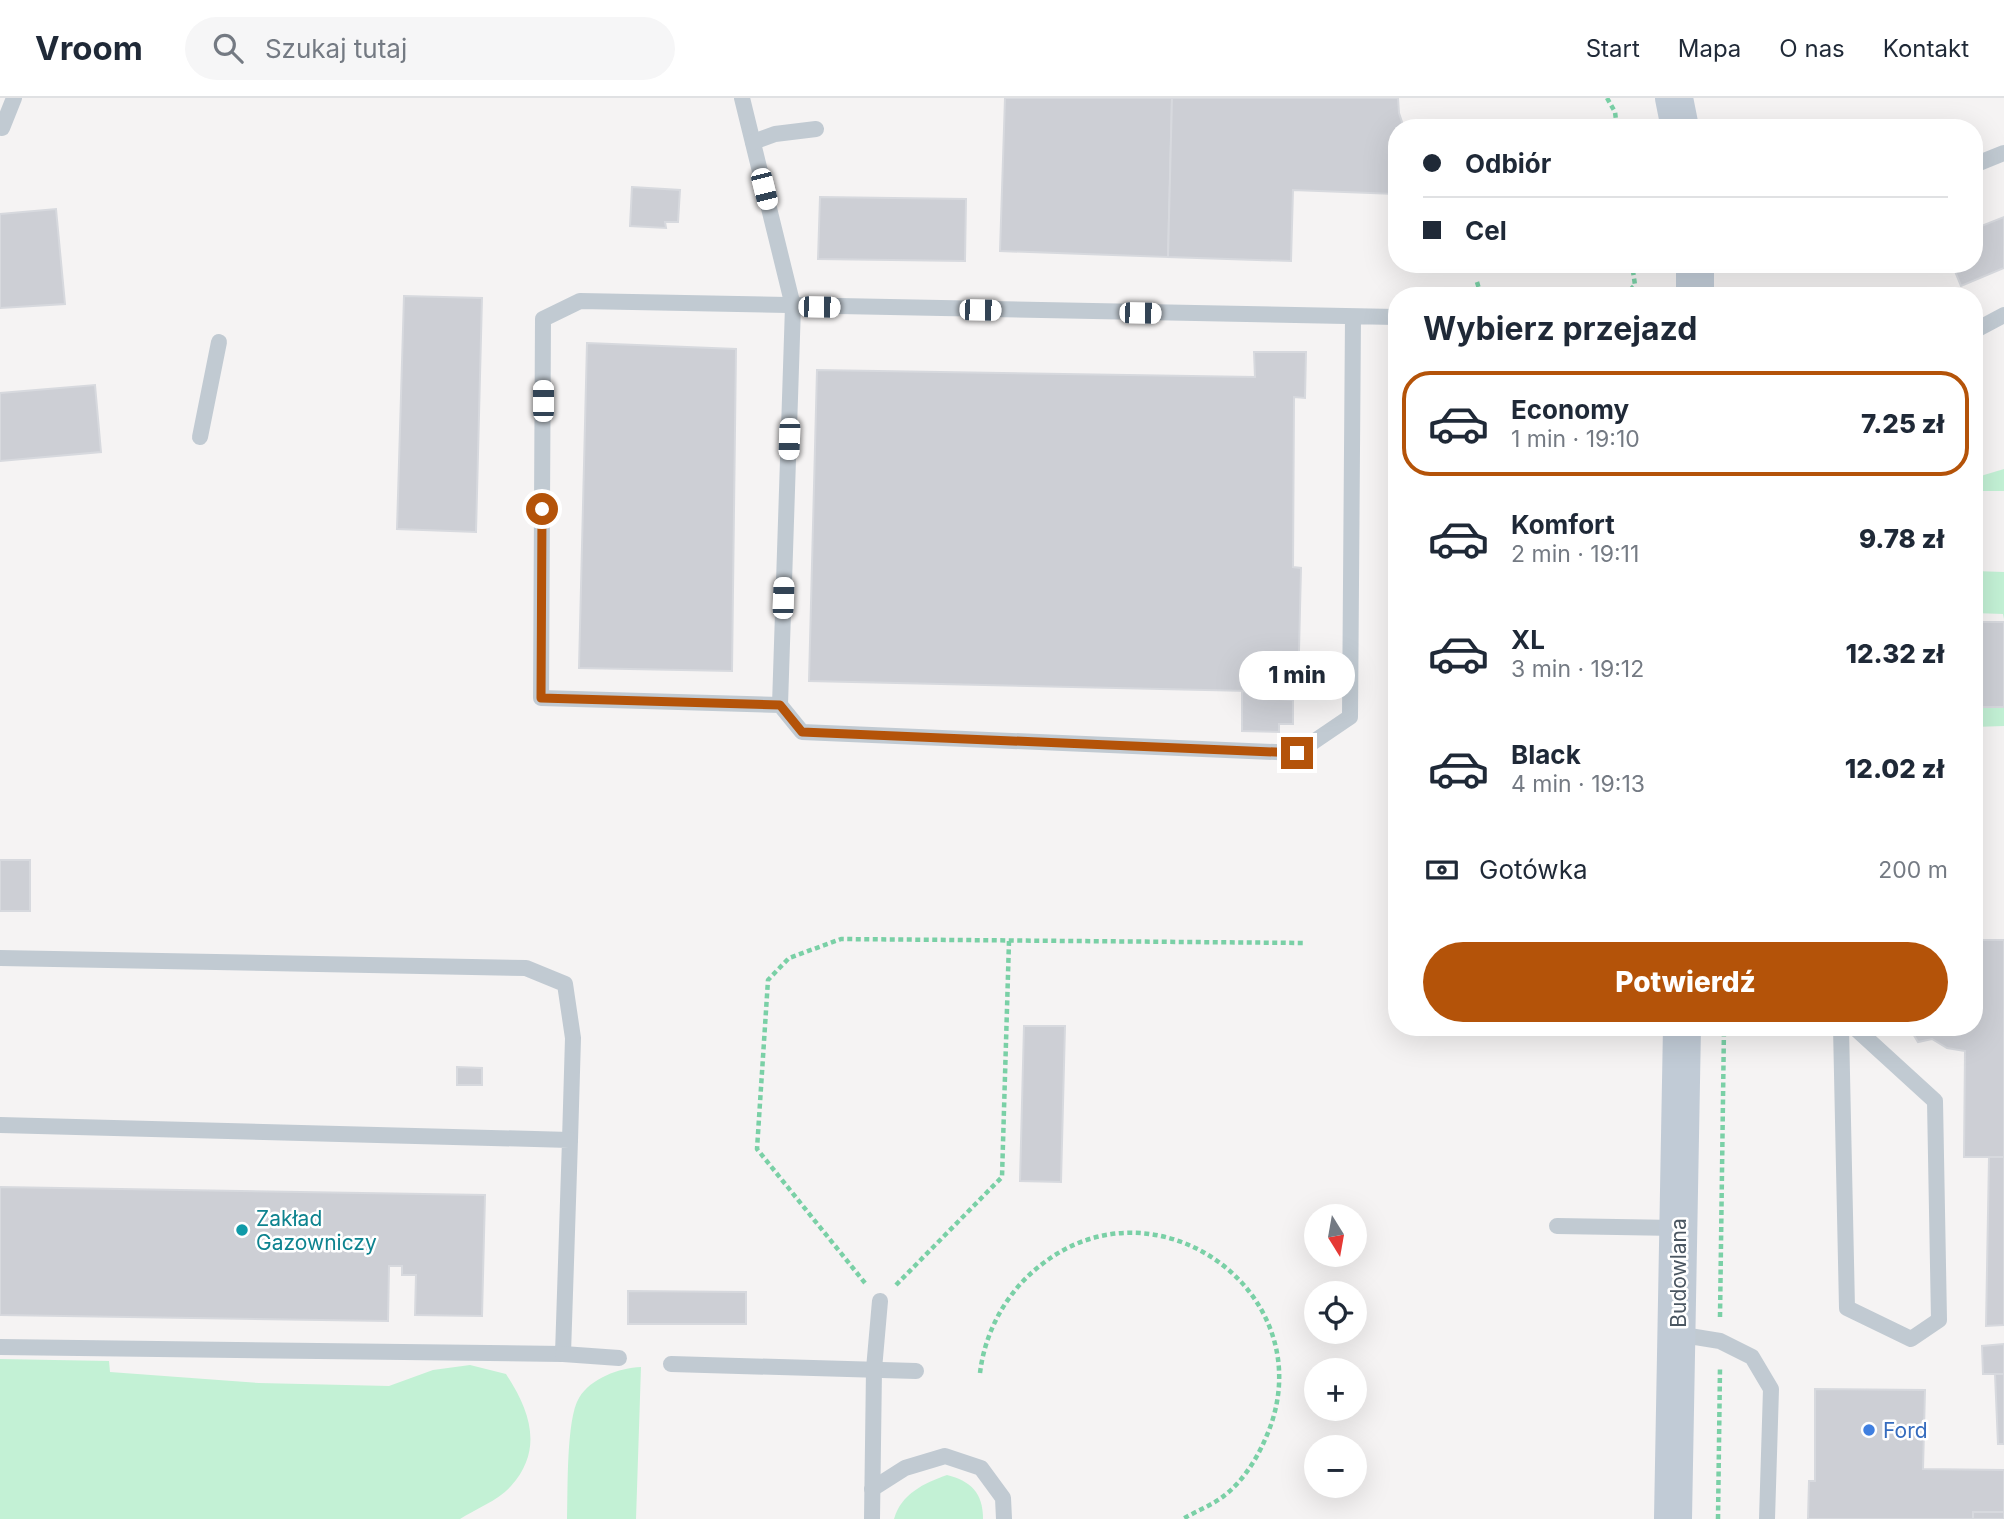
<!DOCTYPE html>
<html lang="pl">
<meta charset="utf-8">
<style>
:root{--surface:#fff;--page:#f6f6f7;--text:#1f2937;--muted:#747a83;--line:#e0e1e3;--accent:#b45309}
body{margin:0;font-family:Inter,sans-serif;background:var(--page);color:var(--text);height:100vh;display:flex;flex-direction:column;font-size:26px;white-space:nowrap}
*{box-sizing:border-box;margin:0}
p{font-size:23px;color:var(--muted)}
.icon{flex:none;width:38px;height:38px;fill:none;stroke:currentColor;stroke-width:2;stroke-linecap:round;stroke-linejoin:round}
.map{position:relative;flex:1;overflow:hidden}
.sheet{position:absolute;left:1388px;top:189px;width:595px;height:749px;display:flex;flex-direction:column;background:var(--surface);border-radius:28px;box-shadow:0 7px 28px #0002}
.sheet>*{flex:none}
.top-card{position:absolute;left:1388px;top:21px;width:595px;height:154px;border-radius:28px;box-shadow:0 7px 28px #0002;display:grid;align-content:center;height:154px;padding:0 35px;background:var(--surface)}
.needle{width:46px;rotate:169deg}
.controls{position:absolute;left:1304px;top:1106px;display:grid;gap:14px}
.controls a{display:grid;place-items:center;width:63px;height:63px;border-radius:50%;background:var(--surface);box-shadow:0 7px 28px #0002;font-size:35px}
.end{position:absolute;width:32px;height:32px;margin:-16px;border:9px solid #b45309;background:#fff;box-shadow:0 0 0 4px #fff}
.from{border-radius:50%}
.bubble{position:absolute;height:49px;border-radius:24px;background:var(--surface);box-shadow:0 7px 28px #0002;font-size:23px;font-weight:800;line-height:49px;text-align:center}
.car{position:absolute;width:21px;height:42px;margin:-21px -10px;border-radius:9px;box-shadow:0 0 5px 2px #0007;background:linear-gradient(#fff 24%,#345 0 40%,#fff 0 76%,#345 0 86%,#fff 0)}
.top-card b{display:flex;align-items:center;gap:24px;height:66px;font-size:26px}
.top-card b+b{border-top:2px solid var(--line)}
.top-card i{width:18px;height:18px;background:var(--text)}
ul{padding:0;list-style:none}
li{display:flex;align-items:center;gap:21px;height:105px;margin:0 14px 10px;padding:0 21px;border:4px solid transparent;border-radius:28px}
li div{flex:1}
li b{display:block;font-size:26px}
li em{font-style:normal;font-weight:800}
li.active{border-color:var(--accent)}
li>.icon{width:63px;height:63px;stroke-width:1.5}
h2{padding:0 35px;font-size:32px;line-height:84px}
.pay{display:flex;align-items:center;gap:18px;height:77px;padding:0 35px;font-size:26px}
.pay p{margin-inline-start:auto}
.primary-button{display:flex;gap:14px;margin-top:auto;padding:14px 35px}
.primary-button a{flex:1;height:80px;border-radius:42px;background:var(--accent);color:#fff;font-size:28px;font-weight:800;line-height:80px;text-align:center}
header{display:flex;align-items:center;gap:42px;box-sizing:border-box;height:98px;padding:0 35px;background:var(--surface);border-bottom:2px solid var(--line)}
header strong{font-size:33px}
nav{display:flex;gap:38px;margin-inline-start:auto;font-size:24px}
.search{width:490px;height:63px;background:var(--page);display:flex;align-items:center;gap:18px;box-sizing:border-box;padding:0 24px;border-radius:38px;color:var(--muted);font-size:26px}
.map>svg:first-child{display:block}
.green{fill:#c3f1d5}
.building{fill:#cdcfd5;stroke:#d7d9de;stroke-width:2}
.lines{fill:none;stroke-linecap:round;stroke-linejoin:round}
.path{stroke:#7ad0a6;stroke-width:4.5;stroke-dasharray:5 3.5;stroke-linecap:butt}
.lane{stroke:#c1cad2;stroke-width:16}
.secondary{stroke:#c1cbd6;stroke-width:38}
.route{stroke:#b45309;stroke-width:9}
.culture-dot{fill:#0f9aa8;stroke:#fff;stroke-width:2.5}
.shop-dot{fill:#3f7fe0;stroke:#fff;stroke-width:2.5}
.labels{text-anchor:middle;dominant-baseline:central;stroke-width:5;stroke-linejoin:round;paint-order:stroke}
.culture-label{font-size:21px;fill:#0d838f;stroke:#fff;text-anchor:start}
.street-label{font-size:21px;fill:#4a5661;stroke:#fff}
.shop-label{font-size:21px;fill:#366cbe;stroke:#fff;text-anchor:start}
</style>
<header>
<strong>Vroom</strong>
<div class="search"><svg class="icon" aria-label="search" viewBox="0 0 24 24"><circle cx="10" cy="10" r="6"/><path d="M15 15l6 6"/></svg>Szukaj tutaj</div>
<nav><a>Start</a><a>Mapa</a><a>O nas</a><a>Kontakt</a></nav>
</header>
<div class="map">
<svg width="2004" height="1421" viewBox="0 0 2004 1421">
<rect width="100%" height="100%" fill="#f5f3f3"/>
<g class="green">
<polygon points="2004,371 2004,393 1974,393 1974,380"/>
<polygon points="1974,473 2004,474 2004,521 2003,516 1974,515"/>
<polygon points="1974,608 2004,608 2004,628 1974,629"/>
<path d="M 0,1261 L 109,1263 L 110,1274 L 259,1285 L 389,1288 L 433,1272 L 470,1267 L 506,1276 C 530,1313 544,1351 511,1388 C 499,1402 475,1411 460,1421 L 0,1421 Z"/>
<path d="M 641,1269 L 636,1421 L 567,1421 C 568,1394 566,1321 579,1300 C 591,1280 619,1270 641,1269 Z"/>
<path d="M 947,1377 C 971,1383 983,1395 983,1421 L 894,1421 C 901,1396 924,1385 947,1377 Z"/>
</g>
<g class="building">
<polygon points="1005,0 1172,0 1168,159 1000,153"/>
<polygon points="1172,0 1398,0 1399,15 1404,30 1396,30 1395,96 1293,92 1291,163 1168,159"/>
<polygon points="632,89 680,92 678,124 665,124 666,130 630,128"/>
<polygon points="820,99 966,101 965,163 818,161"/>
<polygon points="56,111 65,206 0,210 0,116"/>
<polygon points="2004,119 2004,170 1961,188 1952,166 1974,166 1974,131"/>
<polygon points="404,198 482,200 476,434 397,431"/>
<polygon points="587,245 736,251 732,573 579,570"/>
<polygon points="1254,254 1306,254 1305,300 1294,299 1293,469 1301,470 1298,594 809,583 817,272 1255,279"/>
<polygon points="95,287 101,354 0,363 0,295"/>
<rect x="1974" y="524" width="30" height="85"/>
<polygon points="1242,593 1280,595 1280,601 1293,602 1293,626 1279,626 1279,634 1242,633"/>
<rect x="0" y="762" width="30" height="51"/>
<polygon points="1974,842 2004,842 2004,1059 1964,1059 1965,953 1947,950 1932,941 1918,944 1912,934 1913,929 1974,929"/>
<polygon points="1024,928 1065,928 1061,1084 1020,1083"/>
<polygon points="457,969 482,970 482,987 457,987"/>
<polygon points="1989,1059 2004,1059 2004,1227 1986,1228"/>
<polygon points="0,1089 485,1097 482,1218 415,1217 416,1177 402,1177 402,1168 389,1168 388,1223 0,1217"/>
<polygon points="628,1193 746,1194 746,1226 628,1226"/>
<polygon points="2004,1246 2004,1276 1983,1276 1982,1248"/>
<polygon points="1995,1276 2004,1276 2004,1346 1998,1346"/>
<polygon points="1815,1291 1925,1292 1923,1371 2004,1372 2004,1414 1973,1414 1973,1421 1808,1421 1809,1383 1815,1383"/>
<rect x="1973" y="1414" width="31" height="7"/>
</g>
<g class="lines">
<g class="path">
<polyline points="1607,0 1615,14 1617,30"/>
<polyline points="1477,184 1480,194 1485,198"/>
<polyline points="1624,198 1635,187 1632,166"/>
<polyline points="865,1185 757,1051 768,882 789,860 841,841 1305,845"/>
<polyline points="896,1187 1002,1079 1009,843"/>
<polyline points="1720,1219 1724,929"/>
<path d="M 980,1275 C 985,1233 1007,1193 1041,1167 C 1158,1074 1326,1198 1267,1337 C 1258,1359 1244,1382 1225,1397 C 1213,1407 1196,1413 1183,1421"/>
<polyline points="1718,1421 1720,1270"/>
</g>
<g class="lane">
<polyline points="742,0 793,208 780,607"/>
<polyline points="2,30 14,0"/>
<polyline points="753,44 775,36 816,31"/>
<polyline points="1974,67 2004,55"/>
<polyline points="1353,219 1350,619 1297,655 802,634 780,607 541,600 543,221 580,203 1396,219"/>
<polyline points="1974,233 2004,217"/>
<polyline points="200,339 219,244"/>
<polyline points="0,860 526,870 565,886 573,940 570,1042"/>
<polyline points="1841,929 1847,1210 1911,1241 1939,1222 1935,1003 1854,929"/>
<polyline points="0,1027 570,1042 563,1256 0,1249"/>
<polyline points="1557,1128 1677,1130"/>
<polyline points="1677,1236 1720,1243 1752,1259 1771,1291 1767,1421"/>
<polyline points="563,1256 619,1260"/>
<polyline points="671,1266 916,1273"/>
<polyline points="872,1391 905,1370 945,1358 981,1370 1003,1400 1004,1421"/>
<polyline points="872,1421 874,1271 880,1203"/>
</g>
<g class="secondary">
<polyline points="1674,0 1680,30"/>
<polyline points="1695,166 1695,198"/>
<polyline points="1673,1421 1682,929"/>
</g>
</g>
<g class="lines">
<polyline class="route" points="542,411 541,600 780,607 802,634 1297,655"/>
</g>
<circle class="culture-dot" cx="242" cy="1132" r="7"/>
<circle class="shop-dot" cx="1869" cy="1332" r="7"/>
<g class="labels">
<g class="culture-label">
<text x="256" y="1120">Zakład<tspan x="256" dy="24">Gazowniczy</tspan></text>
</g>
<g class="street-label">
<text transform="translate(1678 1175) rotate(-90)">Budowlana</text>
</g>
<g class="shop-label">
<text x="1883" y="1332">Ford</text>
</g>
</g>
</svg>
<div class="controls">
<a><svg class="needle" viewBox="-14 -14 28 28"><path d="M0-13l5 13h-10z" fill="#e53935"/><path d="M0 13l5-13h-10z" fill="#747a83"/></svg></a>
<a><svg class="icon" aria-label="locate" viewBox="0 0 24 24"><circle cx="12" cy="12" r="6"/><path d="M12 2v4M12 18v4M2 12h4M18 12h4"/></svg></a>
<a>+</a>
<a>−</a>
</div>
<i class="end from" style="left:542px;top:411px"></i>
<i class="end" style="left:1297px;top:655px"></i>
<div class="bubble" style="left:1239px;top:553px;width:116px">1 min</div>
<i class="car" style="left:764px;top:91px;rotate:166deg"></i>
<i class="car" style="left:819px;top:209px;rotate:91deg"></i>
<i class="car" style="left:980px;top:212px;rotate:91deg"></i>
<i class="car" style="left:1140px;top:215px;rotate:91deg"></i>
<i class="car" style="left:543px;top:303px;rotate:0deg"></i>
<i class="car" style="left:789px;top:341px;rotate:182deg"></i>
<i class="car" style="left:783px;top:500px;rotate:2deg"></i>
<div class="top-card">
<b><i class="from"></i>Odbiór</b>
<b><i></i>Cel</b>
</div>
<section class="sheet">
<h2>Wybierz przejazd</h2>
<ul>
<li class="active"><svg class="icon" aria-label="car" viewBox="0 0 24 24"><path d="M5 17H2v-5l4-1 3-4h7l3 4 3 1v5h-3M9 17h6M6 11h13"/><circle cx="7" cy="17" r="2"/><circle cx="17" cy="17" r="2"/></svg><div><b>Economy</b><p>1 min · 19:10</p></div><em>7.25 zł</em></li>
<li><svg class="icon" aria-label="car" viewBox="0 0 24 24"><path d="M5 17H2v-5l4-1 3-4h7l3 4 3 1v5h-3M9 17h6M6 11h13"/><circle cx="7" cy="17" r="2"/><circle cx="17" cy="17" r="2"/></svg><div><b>Komfort</b><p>2 min · 19:11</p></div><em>9.78 zł</em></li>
<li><svg class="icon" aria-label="car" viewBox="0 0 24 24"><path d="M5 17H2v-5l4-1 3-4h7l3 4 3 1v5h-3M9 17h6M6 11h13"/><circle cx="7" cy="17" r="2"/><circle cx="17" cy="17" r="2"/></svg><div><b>XL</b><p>3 min · 19:12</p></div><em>12.32 zł</em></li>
<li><svg class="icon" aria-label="car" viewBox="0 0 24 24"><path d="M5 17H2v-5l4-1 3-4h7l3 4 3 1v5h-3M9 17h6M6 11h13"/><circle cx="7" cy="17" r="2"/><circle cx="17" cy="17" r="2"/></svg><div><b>Black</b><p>4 min · 19:13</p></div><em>12.02 zł</em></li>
</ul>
<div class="pay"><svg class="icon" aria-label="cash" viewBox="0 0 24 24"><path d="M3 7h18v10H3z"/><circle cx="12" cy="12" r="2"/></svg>Gotówka<p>200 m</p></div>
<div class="primary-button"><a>Potwierdź</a></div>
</section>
</div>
